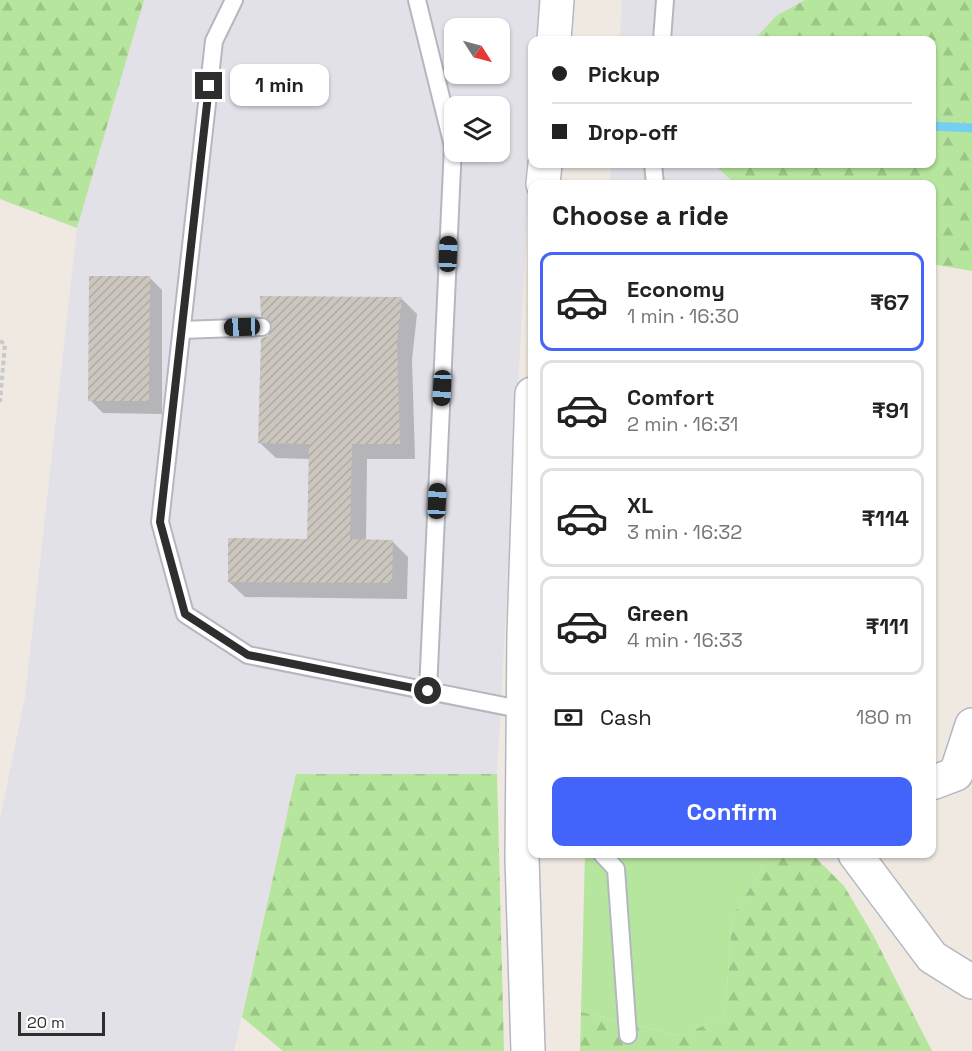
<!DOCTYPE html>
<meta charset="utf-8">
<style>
:root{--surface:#fff;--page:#f2f2f2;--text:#222;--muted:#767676;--line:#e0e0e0;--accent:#4264fb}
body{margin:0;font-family:"Space Grotesk",sans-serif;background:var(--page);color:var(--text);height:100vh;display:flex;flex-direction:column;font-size:22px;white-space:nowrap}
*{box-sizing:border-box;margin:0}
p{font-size:20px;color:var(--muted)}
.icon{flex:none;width:33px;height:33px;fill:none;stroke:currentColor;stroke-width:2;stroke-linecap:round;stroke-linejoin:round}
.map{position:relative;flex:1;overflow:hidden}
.side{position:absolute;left:528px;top:180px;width:408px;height:678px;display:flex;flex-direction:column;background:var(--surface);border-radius:12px;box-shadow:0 2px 4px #0004}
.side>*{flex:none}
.hud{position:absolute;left:528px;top:36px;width:408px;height:132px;border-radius:12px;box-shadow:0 2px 4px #0004;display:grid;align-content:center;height:132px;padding:0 24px;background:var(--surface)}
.needle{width:39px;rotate:126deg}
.tools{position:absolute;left:444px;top:18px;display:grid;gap:12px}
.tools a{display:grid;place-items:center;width:66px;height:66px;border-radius:12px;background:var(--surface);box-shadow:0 2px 4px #0004;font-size:30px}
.scale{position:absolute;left:18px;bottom:15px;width:87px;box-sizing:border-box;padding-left:6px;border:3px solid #2e2e2e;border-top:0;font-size:16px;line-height:21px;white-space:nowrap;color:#2e2e2e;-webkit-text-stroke:4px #fff;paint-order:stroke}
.end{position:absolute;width:27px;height:27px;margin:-14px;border:8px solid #2e2e2e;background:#fff;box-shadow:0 0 0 3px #fff}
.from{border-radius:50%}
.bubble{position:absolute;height:42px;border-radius:12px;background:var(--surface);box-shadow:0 2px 4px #0004;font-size:20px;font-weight:800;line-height:42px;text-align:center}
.car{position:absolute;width:18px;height:36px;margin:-18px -9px;border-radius:8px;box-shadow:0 0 4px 2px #0007;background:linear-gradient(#222 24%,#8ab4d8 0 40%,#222 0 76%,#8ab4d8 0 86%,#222 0)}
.hud b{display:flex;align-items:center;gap:21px;height:57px;font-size:22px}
.hud b+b{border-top:2px solid var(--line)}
.hud i{width:15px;height:15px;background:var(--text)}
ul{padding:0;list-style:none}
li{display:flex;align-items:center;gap:18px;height:99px;margin:0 12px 9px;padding:0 12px;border:3px solid var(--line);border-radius:12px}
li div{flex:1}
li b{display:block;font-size:22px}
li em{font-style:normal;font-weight:800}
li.current{border-color:var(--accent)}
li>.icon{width:54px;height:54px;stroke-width:1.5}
h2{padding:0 24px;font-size:27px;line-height:72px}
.pay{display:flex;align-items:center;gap:15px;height:66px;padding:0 24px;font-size:22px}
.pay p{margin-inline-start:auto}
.button{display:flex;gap:12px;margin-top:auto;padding:12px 24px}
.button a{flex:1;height:69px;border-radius:12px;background:var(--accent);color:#fff;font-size:24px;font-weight:800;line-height:69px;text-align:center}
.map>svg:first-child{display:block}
.industrial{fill:#e3e1e8;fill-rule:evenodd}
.grass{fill:#b6e59e}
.forest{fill:url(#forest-firs)}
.shadow{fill:#0003}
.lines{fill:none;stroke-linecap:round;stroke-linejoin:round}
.stream{stroke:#75cff0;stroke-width:9}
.building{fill:url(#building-hatch)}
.service-casing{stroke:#b4b7c1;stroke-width:20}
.minor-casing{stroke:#b4b7c1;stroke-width:36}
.tertiary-casing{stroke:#b4b7c1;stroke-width:36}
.path{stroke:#c9c9c9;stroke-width:4;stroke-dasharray:4.5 3;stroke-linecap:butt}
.service{stroke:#fff;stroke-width:16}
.minor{stroke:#fff;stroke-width:33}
.tertiary{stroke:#fff;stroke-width:33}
.route{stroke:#2e2e2e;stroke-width:8}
</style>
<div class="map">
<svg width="972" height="1051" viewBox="0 0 972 1051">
<defs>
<pattern id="forest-firs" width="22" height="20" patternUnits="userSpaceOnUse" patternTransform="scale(1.5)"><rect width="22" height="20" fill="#b6e59e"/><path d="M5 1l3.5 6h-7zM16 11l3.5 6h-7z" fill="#9dc588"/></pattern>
<pattern id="building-hatch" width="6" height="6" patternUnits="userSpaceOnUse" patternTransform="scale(1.5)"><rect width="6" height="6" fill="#cbc7bf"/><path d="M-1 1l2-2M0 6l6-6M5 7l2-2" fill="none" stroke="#afaba4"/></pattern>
</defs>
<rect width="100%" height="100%" fill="#efe9e1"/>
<g class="industrial">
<path d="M 144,0 L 540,0 L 537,40 L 532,40 L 532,130 L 497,774 L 296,774 L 234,1051 L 0,1051 L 0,819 L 25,697 L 77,228 ZM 454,28 L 500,28 L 500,74 L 454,74 ZM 454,106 L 500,106 L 500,152 L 454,152 Z"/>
<polygon points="622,0 889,0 888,40 620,40"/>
<polygon points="611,164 885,164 885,184 610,184"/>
</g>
<polygon class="grass" points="585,854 771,854 732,917 725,1015 682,1036 581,1012"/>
<g class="forest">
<polygon points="0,0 144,0 77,228 0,199"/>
<polygon points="805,0 972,0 972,271 932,264 932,184 735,184 716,166 716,164 932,164 932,40 754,40 776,16"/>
<polygon points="296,774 497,774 504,1051 283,1051 242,1017"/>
<polygon points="771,854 812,854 844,886 872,933 932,1051 580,1051 581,1012 682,1036 725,1015 732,917"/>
</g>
<g class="shadow">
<polygon points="149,277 162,290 162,414 103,413 90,400"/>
<polygon points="402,299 417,314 412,360 415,459 367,459 366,541 392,541 408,557 407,599 245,597 229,582 309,540 310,459 276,458 260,443 269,337 274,327 263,316"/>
</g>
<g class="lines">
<polyline class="stream" points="932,126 972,128"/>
</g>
<g class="building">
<polygon points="89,276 150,276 149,401 88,401"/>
<polygon points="260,296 402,297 397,343 400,444 352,444 350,539 393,540 392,583 228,582 228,538 307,539 309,444 258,443 261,338 268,336 272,327 271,321 261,317"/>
</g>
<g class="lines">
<g class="service-casing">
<g id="service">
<polyline points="234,0 214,41 160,522 185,614 248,655 524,710"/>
<polyline points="417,0 453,146 428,691"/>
<polyline points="662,40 665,0"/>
<polyline points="653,164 655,184"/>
<polyline points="182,330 262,327"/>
<polyline points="602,854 616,869 628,1035"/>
</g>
</g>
<g class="minor-casing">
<polyline id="minor" points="932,783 956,774 972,725"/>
</g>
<g class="tertiary-casing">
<g id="tertiary">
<polyline points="554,40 557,0"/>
<polyline points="543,184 545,164"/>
<polyline points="855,854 932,957 972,982"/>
<polyline points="528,1051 522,858 524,634 532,394"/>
</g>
</g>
<polyline class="path" points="0,341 5,344 0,402"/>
<use href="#service" class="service"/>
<use href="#minor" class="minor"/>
<use href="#tertiary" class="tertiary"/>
</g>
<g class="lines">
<polyline class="route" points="209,86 160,522 185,614 248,655 428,691"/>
</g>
</svg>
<div class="tools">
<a><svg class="needle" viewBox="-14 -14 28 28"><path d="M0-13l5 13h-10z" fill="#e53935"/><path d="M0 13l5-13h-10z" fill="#767676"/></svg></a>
<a><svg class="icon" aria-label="layers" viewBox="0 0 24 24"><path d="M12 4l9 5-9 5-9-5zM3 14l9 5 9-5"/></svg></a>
</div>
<div class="scale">20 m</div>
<i class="end from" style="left:428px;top:691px"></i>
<i class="end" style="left:209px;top:86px"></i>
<div class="bubble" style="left:230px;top:64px;width:99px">1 min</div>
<i class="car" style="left:448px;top:254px;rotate:2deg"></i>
<i class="car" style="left:242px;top:327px;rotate:268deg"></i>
<i class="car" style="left:442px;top:388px;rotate:183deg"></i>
<i class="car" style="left:437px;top:501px;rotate:3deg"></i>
<div class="hud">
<b><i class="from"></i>Pickup</b>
<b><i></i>Drop-off</b>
</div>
<section class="side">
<h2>Choose a ride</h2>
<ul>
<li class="current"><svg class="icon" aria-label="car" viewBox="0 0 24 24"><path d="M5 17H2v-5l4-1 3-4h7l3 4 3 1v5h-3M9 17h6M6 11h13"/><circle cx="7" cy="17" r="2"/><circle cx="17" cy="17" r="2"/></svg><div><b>Economy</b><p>1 min · 16:30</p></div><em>₹67</em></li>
<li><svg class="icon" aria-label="car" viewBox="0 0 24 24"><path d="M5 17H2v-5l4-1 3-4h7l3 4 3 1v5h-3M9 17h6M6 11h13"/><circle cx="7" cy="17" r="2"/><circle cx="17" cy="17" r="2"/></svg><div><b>Comfort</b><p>2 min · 16:31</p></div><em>₹91</em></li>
<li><svg class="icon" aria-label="car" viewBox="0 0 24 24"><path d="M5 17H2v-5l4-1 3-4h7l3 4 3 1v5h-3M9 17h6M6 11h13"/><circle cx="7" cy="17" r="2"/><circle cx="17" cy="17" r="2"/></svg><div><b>XL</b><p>3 min · 16:32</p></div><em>₹114</em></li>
<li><svg class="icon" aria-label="car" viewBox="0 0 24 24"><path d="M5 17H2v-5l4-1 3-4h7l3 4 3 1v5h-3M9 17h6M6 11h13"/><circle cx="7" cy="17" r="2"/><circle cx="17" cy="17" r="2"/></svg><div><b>Green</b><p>4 min · 16:33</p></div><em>₹111</em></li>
</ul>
<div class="pay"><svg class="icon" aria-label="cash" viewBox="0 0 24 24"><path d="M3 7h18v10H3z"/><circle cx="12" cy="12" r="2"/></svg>Cash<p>180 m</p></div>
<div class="button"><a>Confirm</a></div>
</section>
</div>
